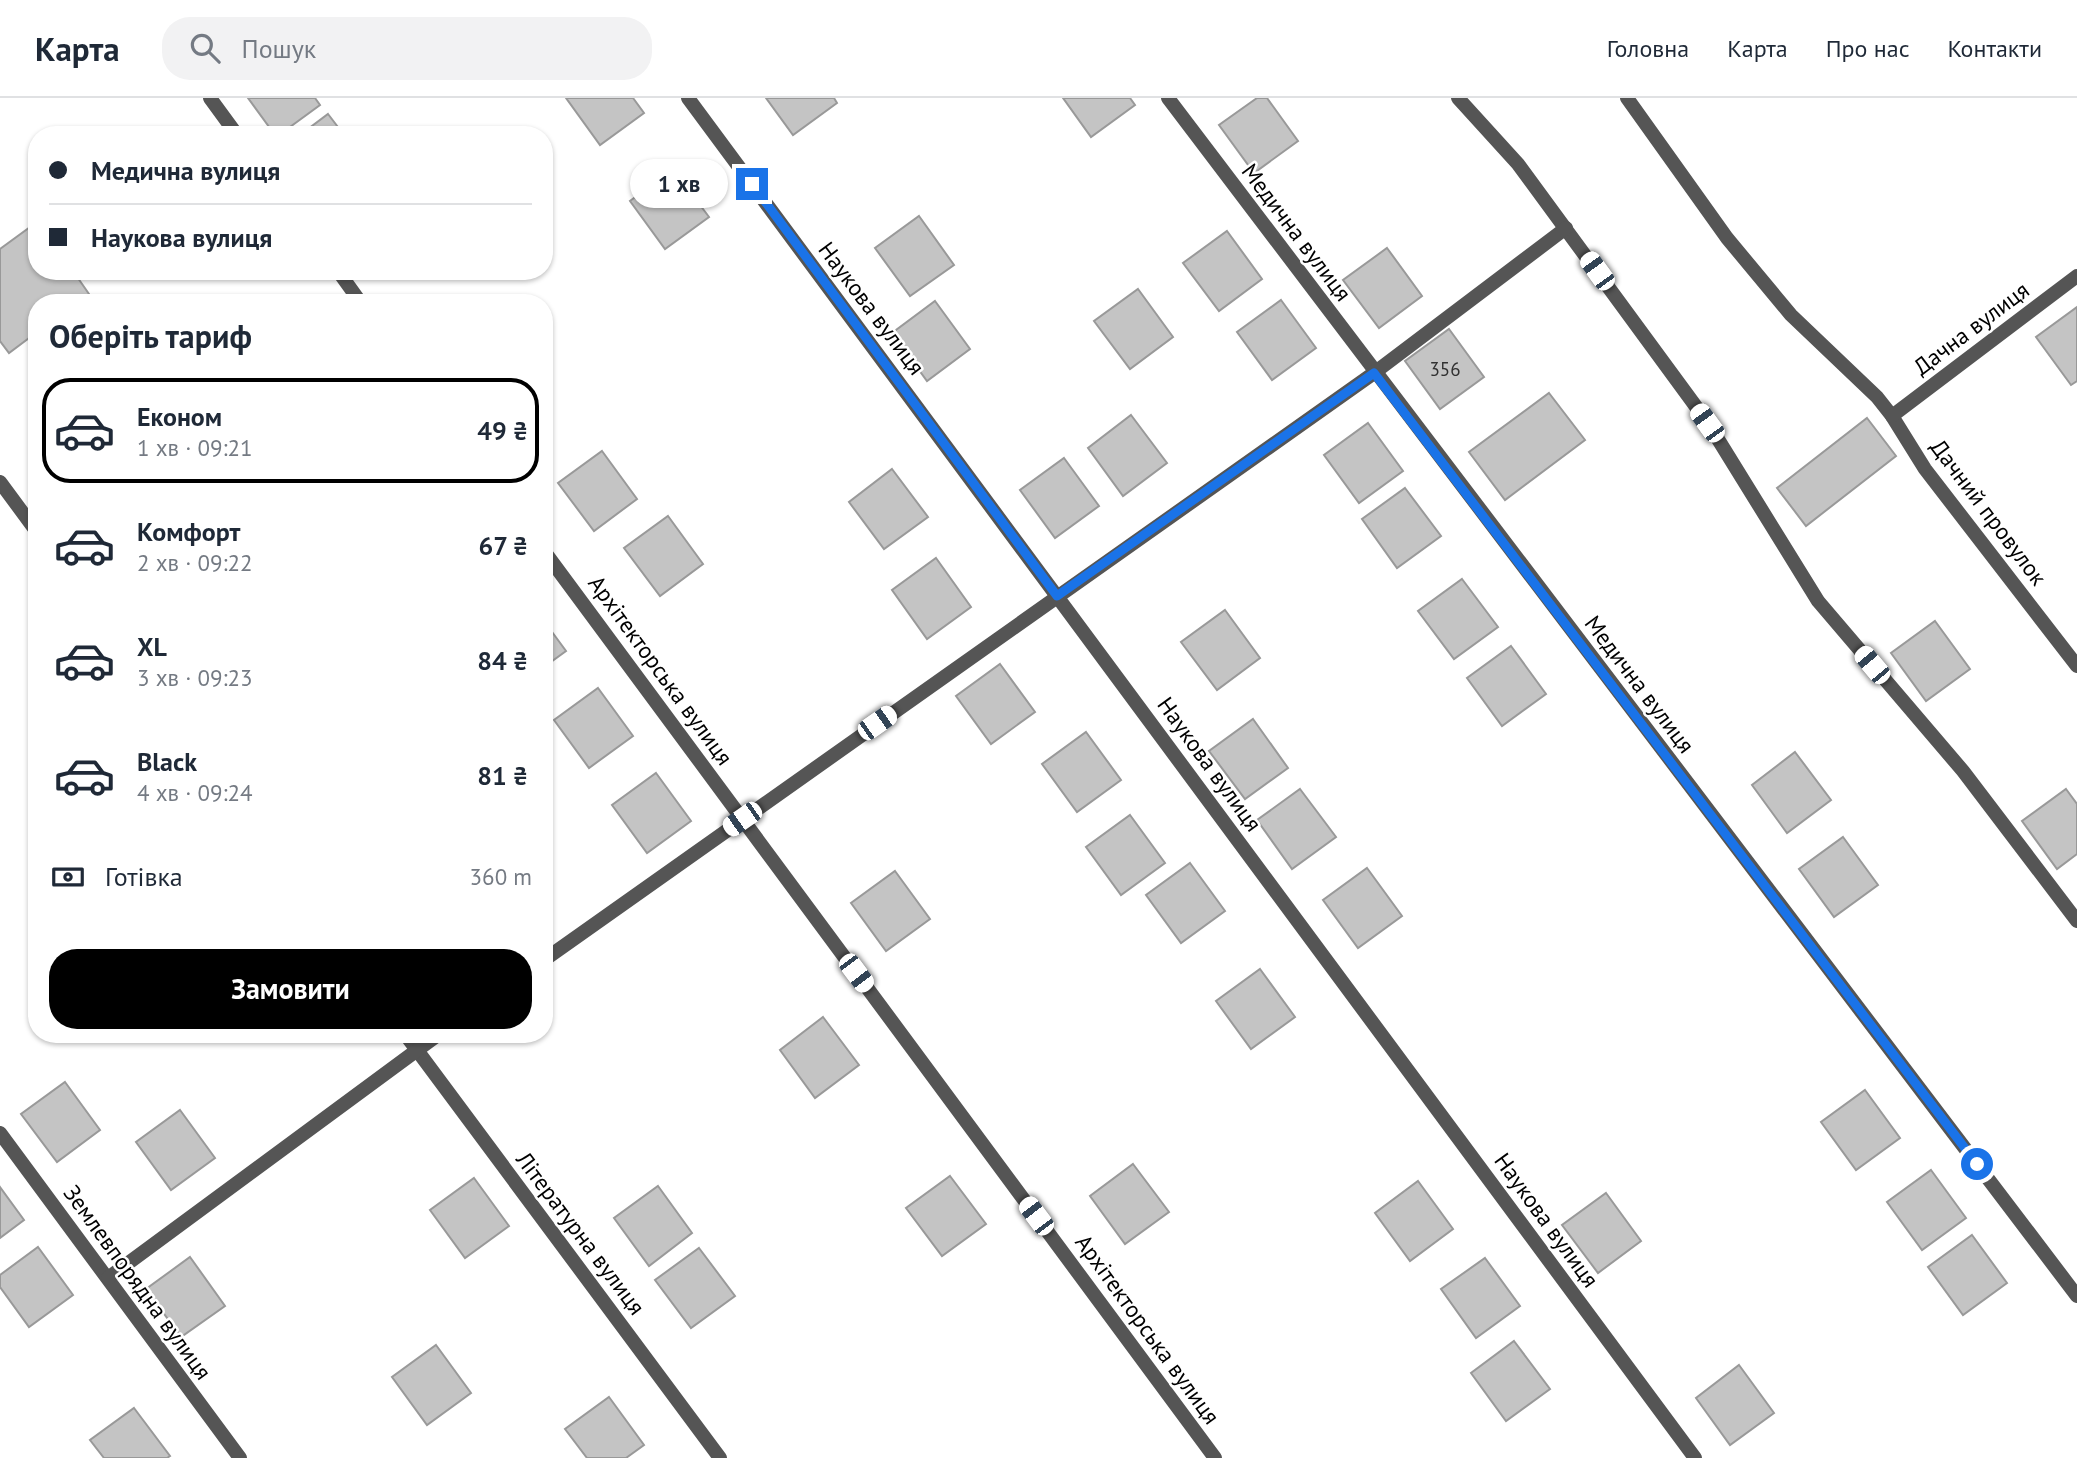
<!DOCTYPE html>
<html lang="uk">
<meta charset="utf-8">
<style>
:root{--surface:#fff;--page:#f2f2f3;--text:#1f2937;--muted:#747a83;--line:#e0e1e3;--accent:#000}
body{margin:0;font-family:"PT Sans",sans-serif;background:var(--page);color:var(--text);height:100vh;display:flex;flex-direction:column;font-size:26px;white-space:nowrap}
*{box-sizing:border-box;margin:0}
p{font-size:23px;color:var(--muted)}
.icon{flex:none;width:38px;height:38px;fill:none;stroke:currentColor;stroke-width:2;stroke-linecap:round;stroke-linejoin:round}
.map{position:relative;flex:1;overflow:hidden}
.drawer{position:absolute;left:28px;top:196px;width:525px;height:749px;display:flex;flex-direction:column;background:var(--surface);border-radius:28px;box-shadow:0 2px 5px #0004}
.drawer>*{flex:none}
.guide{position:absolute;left:28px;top:28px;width:525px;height:154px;border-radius:28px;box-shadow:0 2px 5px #0004;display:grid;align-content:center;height:154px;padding:0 21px;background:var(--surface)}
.end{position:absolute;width:32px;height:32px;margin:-16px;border:9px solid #1a73e8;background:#fff;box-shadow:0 0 0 4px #fff}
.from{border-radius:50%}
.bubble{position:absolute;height:49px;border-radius:24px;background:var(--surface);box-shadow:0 2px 5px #0004;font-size:23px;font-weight:600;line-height:49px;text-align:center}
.car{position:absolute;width:21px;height:42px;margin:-21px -10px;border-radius:9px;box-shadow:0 0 5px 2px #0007;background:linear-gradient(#fff 24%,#345 0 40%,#fff 0 76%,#345 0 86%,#fff 0)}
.guide b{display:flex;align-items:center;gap:24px;height:66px;font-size:26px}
.guide b+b{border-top:2px solid var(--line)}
.guide i{width:18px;height:18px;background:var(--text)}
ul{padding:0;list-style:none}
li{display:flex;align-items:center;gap:21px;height:105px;margin:0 14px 10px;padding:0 7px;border:4px solid transparent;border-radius:28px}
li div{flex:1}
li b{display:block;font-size:26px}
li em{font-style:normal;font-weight:600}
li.on{border-color:var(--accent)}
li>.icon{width:63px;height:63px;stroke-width:1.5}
h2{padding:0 21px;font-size:32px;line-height:84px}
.pay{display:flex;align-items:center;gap:18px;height:77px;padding:0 21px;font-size:26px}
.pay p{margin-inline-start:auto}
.cta{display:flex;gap:14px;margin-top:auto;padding:14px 21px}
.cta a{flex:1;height:80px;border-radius:28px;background:var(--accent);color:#fff;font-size:28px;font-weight:600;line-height:80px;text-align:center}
header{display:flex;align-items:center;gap:42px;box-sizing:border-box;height:98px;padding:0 35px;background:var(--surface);border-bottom:2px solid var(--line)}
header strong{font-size:33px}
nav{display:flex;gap:38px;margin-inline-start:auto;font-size:24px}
.search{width:490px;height:63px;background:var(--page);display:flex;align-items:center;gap:18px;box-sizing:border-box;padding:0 24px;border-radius:28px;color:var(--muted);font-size:26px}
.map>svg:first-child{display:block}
.building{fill:#c4c4c4;stroke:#999;stroke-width:2}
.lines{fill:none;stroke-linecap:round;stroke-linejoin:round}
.street{stroke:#555;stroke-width:14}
.route{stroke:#1a73e8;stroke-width:9}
.labels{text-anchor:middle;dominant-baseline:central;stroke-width:5;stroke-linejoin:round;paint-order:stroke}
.number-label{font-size:19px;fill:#313131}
.street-label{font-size:23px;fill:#000;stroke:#fff}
</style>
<header>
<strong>Карта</strong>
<div class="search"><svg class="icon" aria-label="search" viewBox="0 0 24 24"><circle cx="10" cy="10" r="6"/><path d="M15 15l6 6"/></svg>Пошук</div>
<nav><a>Головна</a><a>Карта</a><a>Про нас</a><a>Контакти</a></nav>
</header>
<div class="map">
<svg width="2077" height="1360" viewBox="0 0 2077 1360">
<rect width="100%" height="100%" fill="#fff"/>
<g class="building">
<polygon points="248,0 315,0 320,7 279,37 275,37"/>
<polygon points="566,0 633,0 644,15 600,47"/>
<polygon points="766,0 834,0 837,5 793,37"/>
<polygon points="1063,0 1130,0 1135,7 1091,39"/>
<polygon points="1257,0 1267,0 1298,43 1254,75 1219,27"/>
<polygon points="328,16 344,37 300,37"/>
<polygon points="673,71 709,119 665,151 630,103"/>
<polygon points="919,118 954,167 910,198 875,150"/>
<polygon points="37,124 37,173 73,173 89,196 77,205 37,205 37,234 9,255 0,243 0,151"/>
<polygon points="1227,133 1262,181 1219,213 1183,165"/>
<polygon points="1387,150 1422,198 1379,230 1343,182"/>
<polygon points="1138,191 1173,239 1130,271 1094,223"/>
<polygon points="1281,202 1316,250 1272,282 1237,234"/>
<polygon points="935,203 970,251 927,283 892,235"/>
<polygon points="2077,209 2077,283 2071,287 2036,239"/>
<polygon points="1449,231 1484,279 1440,311 1405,263"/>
<polygon points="1549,295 1585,342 1505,402 1469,354"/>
<polygon points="1131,317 1167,365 1123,398 1088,350"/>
<polygon points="1867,320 1896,358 1806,428 1777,390"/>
<polygon points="1368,325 1403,373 1359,405 1324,357"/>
<polygon points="602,353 637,401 594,433 558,385"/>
<polygon points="1064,360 1099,408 1055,440 1020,392"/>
<polygon points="892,371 928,419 884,451 849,404"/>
<polygon points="1405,390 1441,438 1397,470 1362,421"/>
<polygon points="668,418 703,466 660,498 624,450"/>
<polygon points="936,460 971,509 927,541 892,492"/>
<polygon points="1462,481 1498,529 1454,561 1418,513"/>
<polygon points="1225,512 1260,560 1217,592 1181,544"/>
<polygon points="544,523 566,553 544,569"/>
<polygon points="1935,523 1970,571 1926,603 1891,555"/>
<polygon points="1511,548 1546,596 1502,628 1467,580"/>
<polygon points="1000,566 1035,614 991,646 956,598"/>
<polygon points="598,590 633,638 589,670 554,622"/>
<polygon points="1253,621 1288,670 1245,701 1209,653"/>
<polygon points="1086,634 1121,682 1077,714 1042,666"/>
<polygon points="1795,654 1831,702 1787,735 1752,687"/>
<polygon points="656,675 691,723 647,755 612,707"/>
<polygon points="1300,691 1336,739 1292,771 1257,722"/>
<polygon points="2066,691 2077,706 2077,756 2057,771 2022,723"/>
<polygon points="1130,717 1165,765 1121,797 1086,749"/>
<polygon points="1843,739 1878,787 1834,819 1799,771"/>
<polygon points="1190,765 1225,813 1181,845 1146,797"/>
<polygon points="1367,770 1402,818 1358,850 1323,802"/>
<polygon points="895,773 930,821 886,853 851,805"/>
<polygon points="1260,871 1295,919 1251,951 1216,903"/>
<polygon points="823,919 859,967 815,1000 780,952"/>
<polygon points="65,984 100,1032 57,1064 21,1016"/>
<polygon points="1865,992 1900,1040 1856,1072 1821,1024"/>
<polygon points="180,1012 215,1060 171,1092 136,1044"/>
<polygon points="1133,1066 1169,1114 1125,1146 1090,1098"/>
<polygon points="1931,1072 1966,1120 1922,1152 1887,1104"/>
<polygon points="950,1078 986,1126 942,1158 906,1110"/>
<polygon points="474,1080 509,1128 465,1160 430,1112"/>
<polygon points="1418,1083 1453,1131 1410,1163 1375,1115"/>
<polygon points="658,1088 692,1135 649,1168 614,1120"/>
<polygon points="0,1089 24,1122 0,1140"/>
<polygon points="1606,1095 1641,1143 1598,1175 1562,1127"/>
<polygon points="1972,1137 2007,1185 1963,1217 1928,1169"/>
<polygon points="38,1149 73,1197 29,1229 0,1189 0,1177"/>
<polygon points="699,1150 735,1198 691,1230 655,1182"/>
<polygon points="190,1159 225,1208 181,1239 146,1191"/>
<polygon points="1485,1160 1520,1208 1476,1240 1441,1191"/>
<polygon points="1514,1243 1550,1291 1506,1323 1471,1275"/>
<polygon points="436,1247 471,1295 427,1327 392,1279"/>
<polygon points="1739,1267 1774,1315 1730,1347 1696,1300"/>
<polygon points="609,1299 644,1347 626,1360 587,1360 565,1331"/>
<polygon points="134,1310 170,1358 167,1360 104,1360 90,1342"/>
</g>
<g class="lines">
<g class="street">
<polyline points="210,0 237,37"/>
<polyline points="688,0 1695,1360"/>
<polyline points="1168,0 2077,1198"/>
<polyline points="1458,0 1518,66 1708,325 1818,503 1963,673 2077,823"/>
<polyline points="1627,0 1727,140 1791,217 1877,299 1892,318 1925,371 2077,568"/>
<polyline points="338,173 361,205"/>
<polyline points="1892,318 2077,178"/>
<polyline points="0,384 37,434"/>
<polyline points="544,453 1215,1360"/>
<polyline points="544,862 1374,275 1566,130"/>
<polyline points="405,936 720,1360"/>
<polyline points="0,1035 240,1360"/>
<polyline points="108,1180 439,936"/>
</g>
</g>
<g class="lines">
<polyline class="route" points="752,86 1057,498 1374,275 1977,1066"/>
</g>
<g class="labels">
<g class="number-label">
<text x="1445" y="271">356</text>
</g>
<g class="street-label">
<text transform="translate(1297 134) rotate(53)">Медична вулиця</text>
<text transform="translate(872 210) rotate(53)">Наукова вулиця</text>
<text transform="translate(1971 230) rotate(-37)">Дачна вулиця</text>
<text transform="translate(1989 414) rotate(53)">Дачний провулок</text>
<text transform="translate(661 572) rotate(54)">Архітекторська вулиця</text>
<text transform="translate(1640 586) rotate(53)">Медична вулиця</text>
<text transform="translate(1210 666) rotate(54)">Наукова вулиця</text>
<text transform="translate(1547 1122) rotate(54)">Наукова вулиця</text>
<text transform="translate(581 1135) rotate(53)">Літературна вулиця</text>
<text transform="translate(138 1184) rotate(54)">Землевпорядна вулиця</text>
<text transform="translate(1148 1231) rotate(54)">Архітекторська вулиця</text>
</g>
</g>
</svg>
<i class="end from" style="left:1977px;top:1066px"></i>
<i class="end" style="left:752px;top:86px"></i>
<div class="bubble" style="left:630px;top:61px;width:98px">1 хв</div>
<i class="car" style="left:1597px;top:173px;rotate:324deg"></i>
<i class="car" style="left:1707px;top:325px;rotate:324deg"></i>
<i class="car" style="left:1872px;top:567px;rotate:320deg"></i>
<i class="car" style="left:877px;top:625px;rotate:55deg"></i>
<i class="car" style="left:742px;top:721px;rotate:235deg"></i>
<i class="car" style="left:856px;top:875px;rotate:143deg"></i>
<i class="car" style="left:1036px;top:1118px;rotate:323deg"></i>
<div class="guide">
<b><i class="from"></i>Медична вулиця</b>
<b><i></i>Наукова вулиця</b>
</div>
<section class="drawer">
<h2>Оберіть тариф</h2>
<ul>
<li class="on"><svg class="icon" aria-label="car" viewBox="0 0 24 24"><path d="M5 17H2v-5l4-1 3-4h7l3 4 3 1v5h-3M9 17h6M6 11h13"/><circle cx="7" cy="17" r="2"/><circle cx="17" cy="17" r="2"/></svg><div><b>Економ</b><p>1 хв · 09:21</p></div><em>49 ₴</em></li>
<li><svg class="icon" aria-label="car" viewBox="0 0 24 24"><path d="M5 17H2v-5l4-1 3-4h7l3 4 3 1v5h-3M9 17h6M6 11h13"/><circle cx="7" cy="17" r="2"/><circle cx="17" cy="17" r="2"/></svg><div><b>Комфорт</b><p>2 хв · 09:22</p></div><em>67 ₴</em></li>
<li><svg class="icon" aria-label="car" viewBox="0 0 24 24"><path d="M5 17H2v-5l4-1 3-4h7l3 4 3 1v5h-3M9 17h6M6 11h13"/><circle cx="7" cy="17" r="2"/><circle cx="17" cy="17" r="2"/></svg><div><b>XL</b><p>3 хв · 09:23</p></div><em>84 ₴</em></li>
<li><svg class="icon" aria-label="car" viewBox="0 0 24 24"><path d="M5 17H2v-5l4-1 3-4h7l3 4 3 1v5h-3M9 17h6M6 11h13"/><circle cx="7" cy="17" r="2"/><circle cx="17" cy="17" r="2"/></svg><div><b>Black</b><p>4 хв · 09:24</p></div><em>81 ₴</em></li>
</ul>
<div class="pay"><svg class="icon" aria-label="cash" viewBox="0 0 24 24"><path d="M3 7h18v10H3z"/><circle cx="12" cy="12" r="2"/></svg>Готівка<p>360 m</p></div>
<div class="cta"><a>Замовити</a></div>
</section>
</div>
